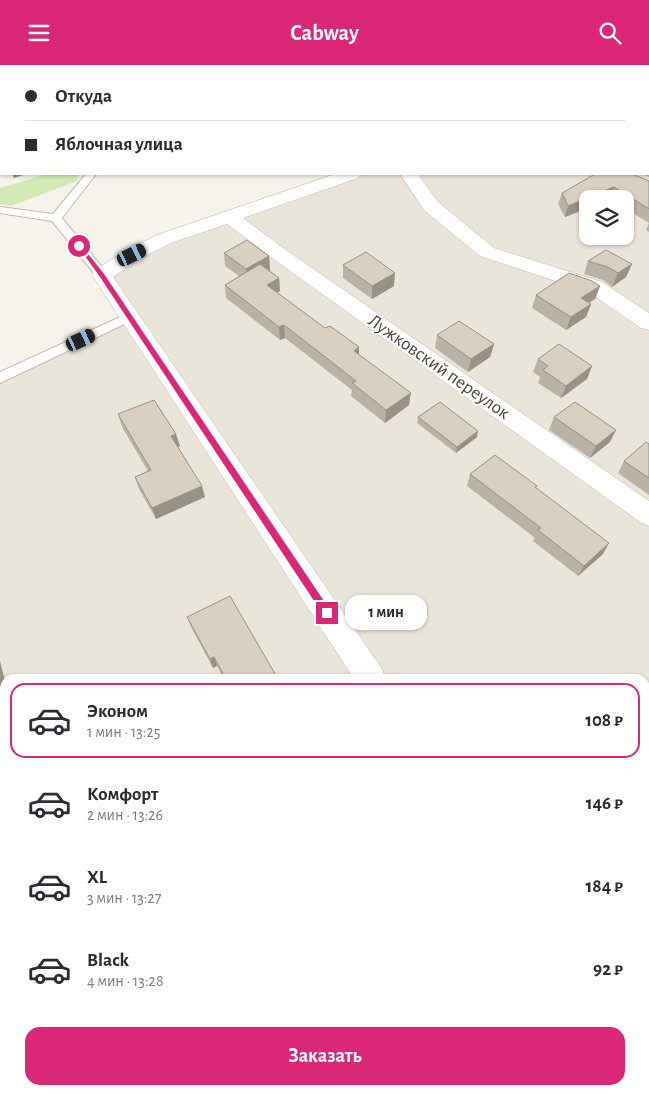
<!DOCTYPE html>
<html lang="ru">
<meta charset="utf-8">
<style>
:root{--surface:#fff;--page:#f2f2f3;--text:#2b2b33;--muted:#7c7c81;--line:#e1e1e2;--accent:#db2777}
body{margin:0;font-family:"Alegreya Sans",sans-serif;background:var(--page);color:var(--text);height:100vh;display:flex;flex-direction:column;font-size:19px;white-space:nowrap}
*{box-sizing:border-box;margin:0}
p{font-size:16px;color:var(--muted)}
.icon{flex:none;width:28px;height:28px;fill:none;stroke:currentColor;stroke-width:2;stroke-linecap:round;stroke-linejoin:round}
.map{position:relative;flex:1;overflow:hidden}
.details{position:absolute;left:0px;top:609px;width:650px;height:421px;display:flex;flex-direction:column;background:var(--surface);border-radius:15px 15px 0 0;box-shadow:0 1px 4px #0004}
.details>*{flex:none}
.banner{position:absolute;left:0px;top:0px;width:650px;height:110px;box-shadow:0 1px 4px #0004;display:grid;align-content:center;height:110px;padding:0 25px;background:var(--surface)}
.buttons{position:absolute;left:579px;top:125px;display:grid;gap:10px}
.buttons a{display:grid;place-items:center;width:55px;height:55px;border-radius:10px;background:var(--surface);box-shadow:0 1px 4px #0004;font-size:25px}
.end{position:absolute;width:22px;height:22px;margin:-11px;border:6px solid #db2777;background:#fff;box-shadow:0 0 0 2px #fff}
.from{border-radius:50%}
.bubble{position:absolute;height:35px;border-radius:15px;background:var(--surface);box-shadow:0 1px 4px #0004;font-size:16px;font-weight:700;line-height:35px;text-align:center}
.car{position:absolute;width:15px;height:30px;margin:-15px -8px;border-radius:6px;box-shadow:0 0 4px 1px #0007;background:linear-gradient(#222 24%,#8ab4d8 0 40%,#222 0 76%,#8ab4d8 0 86%,#222 0)}
.banner b{display:flex;align-items:center;gap:18px;height:48px;font-size:19px}
.banner b+b{border-top:1px solid var(--line)}
.banner i{width:12px;height:12px;background:var(--text)}
ul{padding:9px 0 0;list-style:none}
li{display:flex;align-items:center;gap:15px;height:75px;margin:0 10px 8px;padding:0 15px;border:2px solid transparent;border-radius:15px}
li div{flex:1}
li b{display:block;font-size:19px}
li em{font-style:normal;font-weight:700}
li.active{border-color:var(--accent)}
li>.icon{width:45px;height:45px;stroke-width:1.5}
.cta{display:flex;gap:10px;margin-top:auto;padding:10px 25px}
.cta a{flex:1;height:58px;border-radius:15px;background:var(--accent);color:#fff;font-size:20px;font-weight:700;line-height:58px;text-align:center}
header{display:flex;justify-content:space-between;align-items:center;height:65px;padding:0 25px;background:var(--accent);color:#fff;font-size:22px;font-weight:700}
.map>svg:first-child{display:block}
.residential{fill:#eae5da;fill-rule:evenodd}
.green{fill:#d2eab5}
.lines{fill:none;stroke-linecap:round;stroke-linejoin:round}
.lane-casing{stroke:#c2bbae;stroke-width:2}
.street-casing{stroke:#c2bbae;stroke-width:1}
.lane{fill:#fff;fill-rule:evenodd}
.street{fill:#fff;fill-rule:evenodd}
.wall{fill:#bab2a6}
.shaded-wall{fill:#979187}
.building{fill:#d8cfc1;stroke:#979187}
.route{fill:#db2777}
.labels{text-anchor:middle;dominant-baseline:central;stroke-width:4;stroke-linejoin:round;paint-order:stroke}
.street-label{font-size:19px;fill:#4b4439;stroke:#fff}
</style>
<header><svg class="icon" aria-label="menu" viewBox="0 0 24 24"><path d="M4 6h16M4 12h16M4 18h16"/></svg>Cabway<svg class="icon" aria-label="search" viewBox="0 0 24 24"><circle cx="10" cy="10" r="6"/><path d="M15 15l6 6"/></svg></header>
<div class="map">
<svg width="649" height="1029" viewBox="0 0 649 1029">
<rect width="100%" height="100%" fill="#f6f3ec"/>
<g class="residential">
<path d="M 649,54 L 649,1013 L 645,1007 L 645,614 L 378,614 L 96,211 L 235,152 L 363,109 L 649,109 ZM 588,134 L 625,134 L 625,171 L 588,171 Z"/>
<polygon points="127,256 366,614 5,614 5,1025 640,1025 642,1029 0,1029 0,316"/>
</g>
<g class="green">
<polygon points="192,0 649,0 649,9 649,1"/>
<polygon points="47,109 78,109 77,116 11,141 0,139 0,123"/>
</g>
<g class="lines">
<g class="lane-casing">
<g id="lane">
<polygon points="176,0 191,0 192,1 177,1"/>
<polygon points="86,109 96,109 62,153 106,207 108,210 102,214 98,213 52,156 0,148 0,142 53,149"/>
<polygon points="129,248 133,249 135,252 133,255 0,318 0,307"/>
</g>
</g>
<g class="street-casing">
<g id="street">
<polygon points="335,109 361,109 358,113 243,153 286,185 649,436 649,461 640,457 272,193 227,159 171,178 139,194 113,212 382,604 386,614 354,614 92,210 95,205 125,186 157,170"/>
<polygon points="400,109 418,109 438,137 494,183 602,217 649,248 649,265 641,263 588,227 480,191 424,145"/>
<polygon points="0,943 5,945 5,1006 0,1004"/>
<polygon points="645,1002 649,1004 649,1029 628,1029 626,1025 645,1025"/>
<polygon points="5,1008 5,1025 32,1025 33,1029 0,1029 0,1010"/>
</g>
</g>
<use href="#lane" class="lane"/>
<use href="#street" class="street"/>
</g>
<g class="wall">
<polygon points="649,82 649,112 643,109 649,109"/>
<polygon points="649,116 649,167 646,165 649,158 625,143 625,134 588,134 588,143 565,152 558,139 562,128"/>
<polygon points="224,188 269,191 270,205 269,205 279,213 280,226 277,228 325,263 359,282 359,289 409,340 385,358 351,331 352,325 285,273 280,275 226,233 225,220 239,211 225,201"/>
<polygon points="588,196 632,199 626,212 612,222 603,215 584,209"/>
<polygon points="343,200 394,221 372,234 343,213"/>
<polygon points="600,221 595,234 589,237 591,239 586,252 566,265 532,243 536,230"/>
<polygon points="437,270 494,279 490,292 468,307 435,283"/>
<polygon points="538,294 592,301 587,314 561,333 538,318 540,312 533,307"/>
<polygon points="118,349 180,381 178,382 205,432 156,454 139,424 135,412 148,406 122,362"/>
<polygon points="418,352 477,372 456,388 417,358"/>
<polygon points="554,352 610,377 590,393 549,365"/>
<polygon points="649,379 649,430 618,408 624,396"/>
<polygon points="470,409 536,423 603,489 578,511 533,476 535,473 467,421"/>
<polygon points="187,552 278,614 224,614 217,601 213,603 191,562"/>
</g>
<g class="shaded-wall">
<rect x="0" y="36" width="1" height="15"/>
<polygon points="12,109 27,109 14,113"/>
<polygon points="614,122 610,133 588,134 588,143 565,152 568,141"/>
<polygon points="269,191 270,205 247,217 246,204"/>
<polygon points="632,199 626,212 612,222 618,208"/>
<polygon points="395,208 394,221 372,234 372,221"/>
<polygon points="279,213 280,226 268,233 267,220"/>
<polygon points="600,221 595,234 577,246 581,233"/>
<polygon points="591,239 586,252 566,265 571,252"/>
<polygon points="284,260 285,273 280,275 279,262"/>
<polygon points="494,279 490,292 468,307 471,294"/>
<polygon points="359,282 359,295 354,286"/>
<polygon points="592,301 587,314 561,333 566,321"/>
<polygon points="411,328 409,340 385,358 386,345"/>
<polygon points="616,365 610,377 590,393 596,381"/>
<polygon points="478,366 477,372 456,388 457,382"/>
<polygon points="176,369 180,381 174,384 171,371"/>
<polygon points="202,421 205,432 156,454 152,443"/>
<polygon points="609,478 603,489 578,511 584,501"/>
<polygon points="214,592 217,601 213,603 210,594"/>
<polygon points="0,596 5,616 5,642 0,622"/>
<polygon points="5,768 5,777 4,777 0,776 0,770"/>
<polygon points="61,1025 64,1025 57,1029 54,1029"/>
</g>
<g class="building">
<polygon points="0,45 1,47 1,88 0,86"/>
<polygon points="595,109 632,109 649,116 649,144 614,122 568,141 562,128"/>
<polygon points="247,175 269,191 246,204 224,188"/>
<polygon points="606,185 632,199 618,208 608,202 588,196"/>
<polygon points="366,187 395,208 372,221 343,200"/>
<polygon points="260,199 279,213 267,220 325,263 330,261 359,282 354,286 411,328 386,345 352,318 356,316 284,260 279,262 225,220"/>
<polygon points="569,208 592,216 600,221 581,233 591,239 571,252 536,230"/>
<polygon points="459,256 494,279 471,294 437,270"/>
<polygon points="559,279 592,301 566,321 543,305 548,301 538,294"/>
<polygon points="154,335 176,369 171,371 202,421 152,443 135,412 151,405 118,349"/>
<polygon points="440,337 478,366 457,382 418,352"/>
<polygon points="575,337 616,365 596,381 554,352"/>
<polygon points="646,377 649,379 649,413 624,396"/>
<polygon points="495,390 537,421 535,422 609,478 584,501 538,465 541,463 470,409"/>
<polygon points="230,531 278,614 226,614 214,592 210,594 187,552"/>
<polygon points="0,622 5,642 5,768 0,770"/>
<polygon points="5,841 5,866 0,844"/>
<polygon points="36,1025 61,1025 54,1029 37,1029"/>
</g>
<polygon class="route" points="77,180 81,180 104,209 330,545 330,551 324,551 100,212"/>
<g class="labels">
<g class="street-label">
<text transform="translate(439 302) rotate(35)">Лужковский переулок</text>
</g>
</g>
</svg>
<div class="buttons">
<a><svg class="icon" aria-label="layers" viewBox="0 0 24 24"><path d="M12 4l9 5-9 5-9-5zM3 14l9 5 9-5"/></svg></a>
</div>
<i class="end from" style="left:79px;top:181px"></i>
<i class="end" style="left:327px;top:548px"></i>
<div class="bubble" style="left:345px;top:530px;width:82px">1 мин</div>
<i class="car" style="left:132px;top:190px;rotate:64deg"></i>
<i class="car" style="left:81px;top:275px;rotate:65deg"></i>
<div class="banner">
<b><i class="from"></i>Откуда</b>
<b><i></i>Яблочная улица</b>
</div>
<section class="details">
<ul>
<li class="active"><svg class="icon" aria-label="car" viewBox="0 0 24 24"><path d="M5 17H2v-5l4-1 3-4h7l3 4 3 1v5h-3M9 17h6M6 11h13"/><circle cx="7" cy="17" r="2"/><circle cx="17" cy="17" r="2"/></svg><div><b>Эконом</b><p>1 мин · 13:25</p></div><em>108 ₽</em></li>
<li><svg class="icon" aria-label="car" viewBox="0 0 24 24"><path d="M5 17H2v-5l4-1 3-4h7l3 4 3 1v5h-3M9 17h6M6 11h13"/><circle cx="7" cy="17" r="2"/><circle cx="17" cy="17" r="2"/></svg><div><b>Комфорт</b><p>2 мин · 13:26</p></div><em>146 ₽</em></li>
<li><svg class="icon" aria-label="car" viewBox="0 0 24 24"><path d="M5 17H2v-5l4-1 3-4h7l3 4 3 1v5h-3M9 17h6M6 11h13"/><circle cx="7" cy="17" r="2"/><circle cx="17" cy="17" r="2"/></svg><div><b>XL</b><p>3 мин · 13:27</p></div><em>184 ₽</em></li>
<li><svg class="icon" aria-label="car" viewBox="0 0 24 24"><path d="M5 17H2v-5l4-1 3-4h7l3 4 3 1v5h-3M9 17h6M6 11h13"/><circle cx="7" cy="17" r="2"/><circle cx="17" cy="17" r="2"/></svg><div><b>Black</b><p>4 мин · 13:28</p></div><em>92 ₽</em></li>
</ul>
<div class="cta"><a>Заказать</a></div>
</section>
</div>
